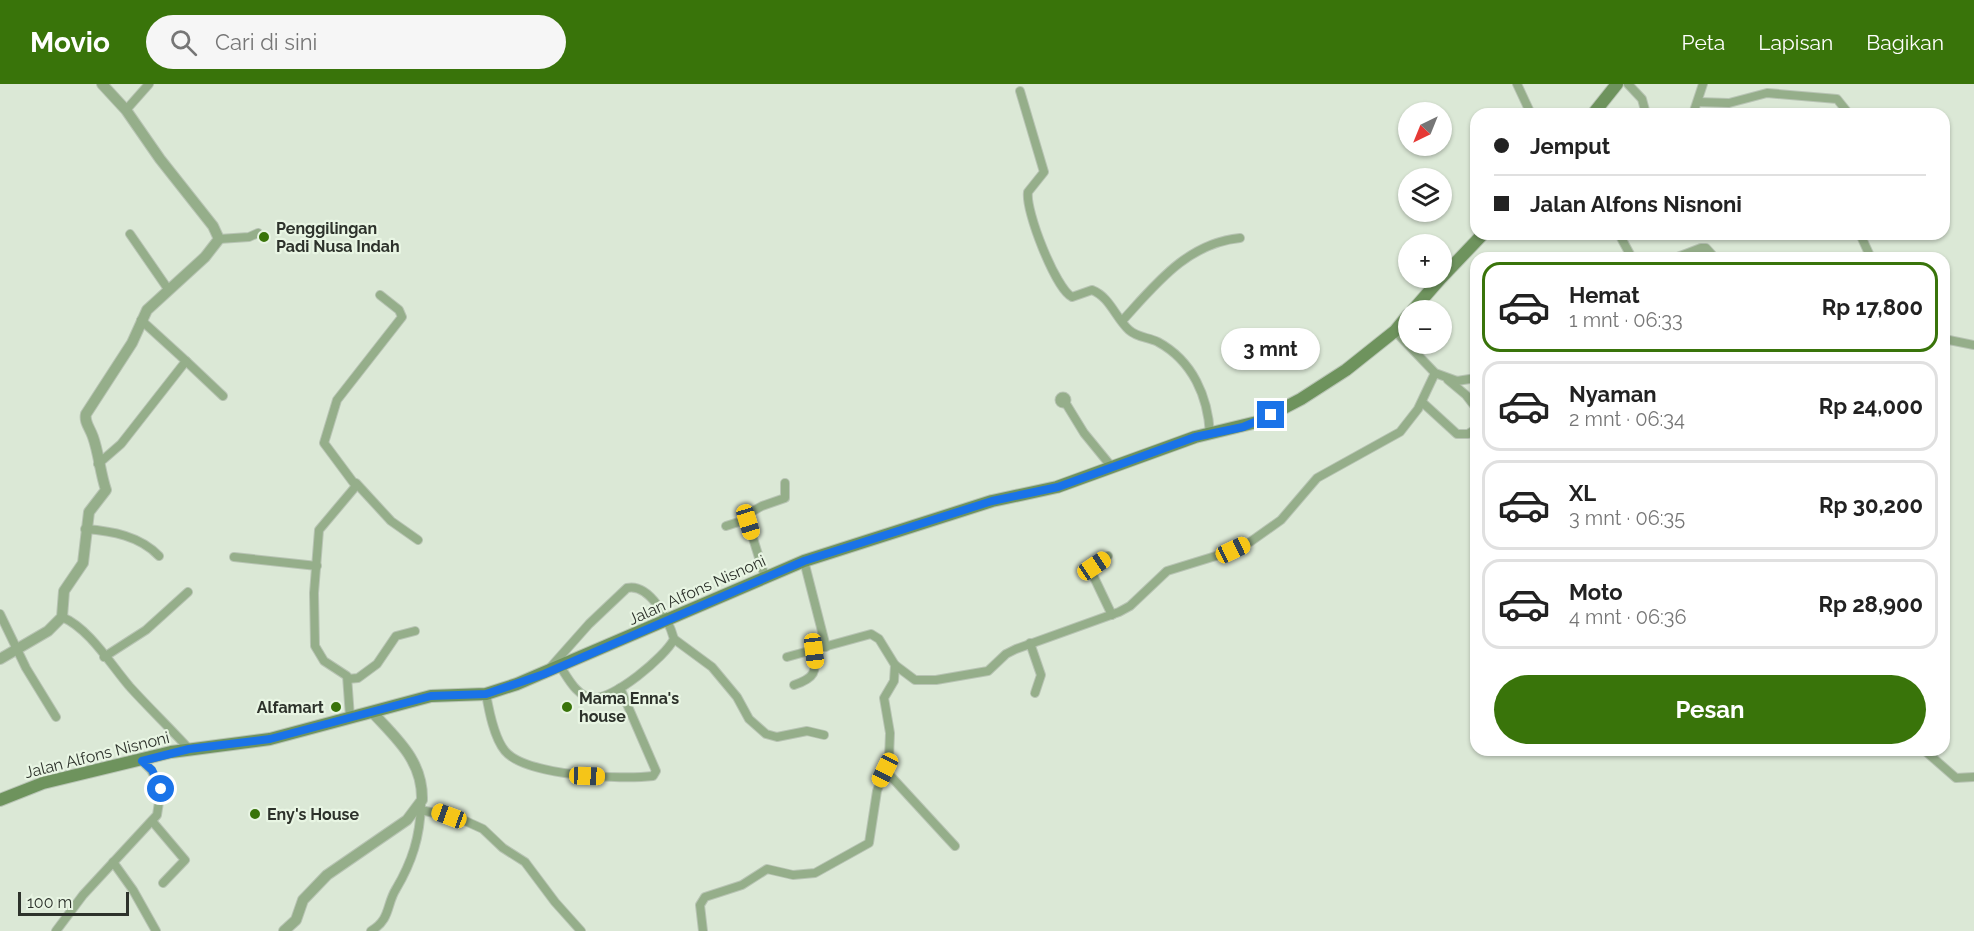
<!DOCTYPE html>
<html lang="id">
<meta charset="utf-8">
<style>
:root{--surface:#fff;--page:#f6f6f6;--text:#222;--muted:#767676;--line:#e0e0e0;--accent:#39740a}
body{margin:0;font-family:Raleway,sans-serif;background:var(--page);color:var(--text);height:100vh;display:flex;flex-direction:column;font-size:22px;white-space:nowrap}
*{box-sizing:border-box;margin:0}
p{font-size:20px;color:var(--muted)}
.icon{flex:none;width:33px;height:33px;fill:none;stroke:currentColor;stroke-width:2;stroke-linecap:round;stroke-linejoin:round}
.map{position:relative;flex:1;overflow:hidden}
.details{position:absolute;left:1470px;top:168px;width:480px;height:504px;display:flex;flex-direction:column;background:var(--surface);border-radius:18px;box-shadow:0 2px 4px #0004}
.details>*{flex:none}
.top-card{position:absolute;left:1470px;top:24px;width:480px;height:132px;border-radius:18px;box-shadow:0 2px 4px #0004;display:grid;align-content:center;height:132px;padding:0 24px;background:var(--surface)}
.needle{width:39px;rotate:223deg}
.controls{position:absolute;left:1398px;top:18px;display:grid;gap:12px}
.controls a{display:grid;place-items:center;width:54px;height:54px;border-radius:50%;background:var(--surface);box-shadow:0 2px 4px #0004;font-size:30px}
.scale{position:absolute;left:18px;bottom:15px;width:111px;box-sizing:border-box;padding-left:6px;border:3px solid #2d322b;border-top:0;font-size:16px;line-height:21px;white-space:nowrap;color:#2d322b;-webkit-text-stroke:4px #e8f5e3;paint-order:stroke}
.end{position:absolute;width:27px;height:27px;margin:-14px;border:8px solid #1a73e8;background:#fff;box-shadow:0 0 0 3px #fff}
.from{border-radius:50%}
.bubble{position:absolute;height:42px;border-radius:21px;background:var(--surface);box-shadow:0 2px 4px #0004;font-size:20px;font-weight:700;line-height:42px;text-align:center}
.car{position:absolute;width:18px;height:36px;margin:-18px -9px;border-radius:8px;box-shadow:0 0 4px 2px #0007;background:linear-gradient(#f5c518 24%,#345 0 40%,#f5c518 0 76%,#345 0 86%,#f5c518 0)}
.top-card b{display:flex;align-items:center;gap:21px;height:57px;font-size:22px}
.top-card b+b{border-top:2px solid var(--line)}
.top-card i{width:15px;height:15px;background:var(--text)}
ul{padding:10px 0 0;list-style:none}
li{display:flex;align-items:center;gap:18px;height:90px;margin:0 12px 9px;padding:0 12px;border:3px solid var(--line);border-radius:18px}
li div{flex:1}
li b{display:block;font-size:22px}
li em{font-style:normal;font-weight:700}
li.active{border-color:var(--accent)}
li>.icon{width:54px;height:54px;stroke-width:1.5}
.button{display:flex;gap:12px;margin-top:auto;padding:12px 24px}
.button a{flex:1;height:69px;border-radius:36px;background:var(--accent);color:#fff;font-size:24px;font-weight:700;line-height:69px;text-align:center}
header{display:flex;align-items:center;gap:36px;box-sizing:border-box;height:84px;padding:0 30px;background:var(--accent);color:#fff}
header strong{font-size:28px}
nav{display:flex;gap:33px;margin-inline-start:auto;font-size:21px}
.search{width:420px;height:54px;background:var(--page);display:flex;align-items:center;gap:15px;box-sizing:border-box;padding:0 21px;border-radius:33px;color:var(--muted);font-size:22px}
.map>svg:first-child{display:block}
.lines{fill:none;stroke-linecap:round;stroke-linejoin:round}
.minor-casing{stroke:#b8c4b4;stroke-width:10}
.tertiary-casing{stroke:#b8c4b4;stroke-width:12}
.secondary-casing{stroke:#b8c4b4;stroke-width:14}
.minor{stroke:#95ae8a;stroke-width:8}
.tertiary{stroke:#95ae8a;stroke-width:10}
.secondary{stroke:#6e935d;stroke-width:12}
.route{stroke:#1a73e8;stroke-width:8}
.poi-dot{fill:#39740a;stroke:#e8f5e3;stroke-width:2}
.labels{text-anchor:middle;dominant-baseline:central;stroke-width:4.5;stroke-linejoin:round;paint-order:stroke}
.poi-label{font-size:16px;font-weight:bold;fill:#2d322b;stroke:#e8f5e3;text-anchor:start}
.street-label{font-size:16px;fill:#2d322b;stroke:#e8f5e3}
</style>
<header>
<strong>Movio</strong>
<div class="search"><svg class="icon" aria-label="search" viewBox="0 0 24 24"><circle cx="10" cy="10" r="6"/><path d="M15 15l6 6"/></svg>Cari di sini</div>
<nav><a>Peta</a><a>Lapisan</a><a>Bagikan</a></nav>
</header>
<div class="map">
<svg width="1974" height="847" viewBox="0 0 1974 847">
<rect width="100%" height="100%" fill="#dbe8d6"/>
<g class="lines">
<g class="minor-casing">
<g id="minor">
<polyline points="1517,0 1531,30"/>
<polyline points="1628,0 1642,15 1646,30"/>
<path d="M 1020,7 L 1044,88 L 1028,108 C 1025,127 1056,205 1072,213 L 1092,206 C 1110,213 1115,233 1129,246 C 1138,254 1148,253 1158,258 C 1193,277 1208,313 1210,350"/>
<polyline points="1698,18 1729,19 1767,9 1837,15 1849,30"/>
<polyline points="126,26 149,0"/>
<polyline points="1693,30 1703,0"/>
<polyline points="130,150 168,205"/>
<polyline points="1619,150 1632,174"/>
<polyline points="1860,150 1871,174"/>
<polyline points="219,155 249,153 258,149"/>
<polyline points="1675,174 1701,164 1706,164 1715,174"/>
<path d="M 1122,237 C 1155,201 1187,159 1240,154"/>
<polyline points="1395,247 1435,289 1457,297 1476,294"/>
<polyline points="1944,255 1974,261"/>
<polyline points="186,277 223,312"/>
<polyline points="1448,296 1466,311 1476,324"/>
<circle cx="1063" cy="316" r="3.5"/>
<polyline points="1065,318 1084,349 1111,382"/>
<polyline points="1422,318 1457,350 1468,350 1476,345"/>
<polyline points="98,380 121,360 186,277 141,236"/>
<polyline points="356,399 391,437 418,456"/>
<polyline points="745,436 746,431 762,422 785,414 785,399"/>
<polyline points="726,442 745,436 748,438 765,493"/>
<path d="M 85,445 C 112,447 140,452 159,472"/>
<polyline points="1108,472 1093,482 1091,487 1112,531"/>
<polyline points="234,473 317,482"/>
<polyline points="804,477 826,563"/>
<polyline points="0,530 26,584 56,633"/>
<path d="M 62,533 C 89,544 111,581 130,603 C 149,624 170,644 189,665"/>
<polyline points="674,555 712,583 737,613 749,635 766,650 777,653 807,647 824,651"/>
<polyline points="1030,559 1041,591 1035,609"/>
<polyline points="104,573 146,546 188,508"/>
<polyline points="787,573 871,550 879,555 895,581 915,596 936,596 988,587 1006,570 1016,565 1119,528 1130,522 1167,487 1219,471 1250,458 1281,436 1317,394 1400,348 1418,325 1435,289"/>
<path d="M 549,585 L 589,540 L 627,504 C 650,499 669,537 674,555 C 665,573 613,616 593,614 C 577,613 568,594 560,582"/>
<polyline points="348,595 358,594 377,580 396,552 415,547"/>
<path d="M 794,601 C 815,594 817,588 814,567"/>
<path d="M 486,610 C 489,627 494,654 505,667 C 526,692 622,696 653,692 L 656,687 L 620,604"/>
<polyline points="350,633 347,592 324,577 315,562 314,509 319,446 356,402 324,359 337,316 402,233 399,226 380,211"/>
<polyline points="1924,666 1956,694 1974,693"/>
<polyline points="885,686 955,762"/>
<polyline points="421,726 461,735 483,745 503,764 525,778 555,818 581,847"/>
<polyline points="152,737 185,776 163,799"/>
<polyline points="113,778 133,806 156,847"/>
<polyline points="56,847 83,811 157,731 161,705 151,686 142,677"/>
<path d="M 371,847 C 391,835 386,821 396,805 C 412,778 420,753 421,721"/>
<polyline points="703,847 700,821 705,813 742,801 767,785 793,791 815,789 869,759 877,707 889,674 890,649 884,614 894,597 895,581"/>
</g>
</g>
<g class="tertiary-casing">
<g id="tertiary">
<path d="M 0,575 L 48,547 L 62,533 L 64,507 L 83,479 L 89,428 L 106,406 C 100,388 99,370 93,353 C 90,344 84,338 86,330 L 132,259 L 147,226 L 205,173 L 219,155 L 213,142 L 160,75 L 126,26 L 102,0"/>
<path d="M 284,847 L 296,836 L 303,816 L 327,791 L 407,736 L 422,716 C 423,677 397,655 373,629"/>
</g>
</g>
<g class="secondary-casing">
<g id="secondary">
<polyline points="1593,30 1617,0"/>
<polyline points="1442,193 1483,150"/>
<polyline points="1413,226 1441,194"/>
<polyline points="0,716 43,699 171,668 270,655 431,612 486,610 517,600 804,477 992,417 1057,403 1195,353 1257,338 1301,315 1346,286 1395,247 1408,231"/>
</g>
</g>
<use href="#minor" class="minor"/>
<use href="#tertiary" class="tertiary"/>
<use href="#secondary" class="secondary"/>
</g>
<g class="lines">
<polyline class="route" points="161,705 152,686 142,677 189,665 270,655 431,612 486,610 544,590 804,477 992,417 1058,403 1195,353 1243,343 1271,331"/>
</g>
<g class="poi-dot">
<circle cx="264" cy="153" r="6"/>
<circle cx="336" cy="623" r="6"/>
<circle cx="567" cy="623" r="6"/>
<circle cx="255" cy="730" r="6"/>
</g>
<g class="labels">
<g class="poi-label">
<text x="276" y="144">Penggilingan<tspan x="276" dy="18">Padi Nusa Indah</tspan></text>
<text x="579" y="614">Mama Enna's<tspan x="579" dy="18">house</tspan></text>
<text x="324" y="623" text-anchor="end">Alfamart</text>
<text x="267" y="730">Eny's House</text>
</g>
<g class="street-label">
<text transform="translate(697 506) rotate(-24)">Jalan Alfons Nisnoni</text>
<text transform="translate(97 671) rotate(-14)">Jalan Alfons Nisnoni</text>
</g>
</g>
</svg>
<div class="controls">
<a><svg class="needle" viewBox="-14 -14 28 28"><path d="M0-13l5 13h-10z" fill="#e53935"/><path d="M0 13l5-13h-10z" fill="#767676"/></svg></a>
<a><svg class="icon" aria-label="layers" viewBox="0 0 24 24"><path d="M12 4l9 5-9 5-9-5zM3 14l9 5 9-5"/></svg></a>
<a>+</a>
<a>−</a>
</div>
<div class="scale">100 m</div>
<i class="end from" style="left:161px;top:705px"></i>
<i class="end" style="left:1271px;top:331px"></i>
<div class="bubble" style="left:1221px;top:244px;width:99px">3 mnt</div>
<i class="car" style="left:748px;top:438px;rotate:163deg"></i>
<i class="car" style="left:1233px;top:466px;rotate:65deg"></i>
<i class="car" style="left:1094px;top:482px;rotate:56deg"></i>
<i class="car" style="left:814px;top:567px;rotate:173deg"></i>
<i class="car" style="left:885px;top:686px;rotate:206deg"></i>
<i class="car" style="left:587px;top:692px;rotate:92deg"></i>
<i class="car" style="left:449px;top:732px;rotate:290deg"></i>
<div class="top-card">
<b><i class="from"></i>Jemput</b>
<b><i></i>Jalan Alfons Nisnoni</b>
</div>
<section class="details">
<ul>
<li class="active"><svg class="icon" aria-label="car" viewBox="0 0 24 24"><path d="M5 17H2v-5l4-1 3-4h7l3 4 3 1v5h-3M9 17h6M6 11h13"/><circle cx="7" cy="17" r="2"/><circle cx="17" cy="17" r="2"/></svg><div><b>Hemat</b><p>1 mnt · 06:33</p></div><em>Rp 17,800</em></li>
<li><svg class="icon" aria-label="car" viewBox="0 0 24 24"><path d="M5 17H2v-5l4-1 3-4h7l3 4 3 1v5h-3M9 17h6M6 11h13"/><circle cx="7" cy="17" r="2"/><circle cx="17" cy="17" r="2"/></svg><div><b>Nyaman</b><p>2 mnt · 06:34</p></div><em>Rp 24,000</em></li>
<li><svg class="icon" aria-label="car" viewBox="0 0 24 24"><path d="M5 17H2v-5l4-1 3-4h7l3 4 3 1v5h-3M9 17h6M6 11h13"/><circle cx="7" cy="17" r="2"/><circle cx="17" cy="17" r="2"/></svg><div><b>XL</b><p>3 mnt · 06:35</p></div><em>Rp 30,200</em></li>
<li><svg class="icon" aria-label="car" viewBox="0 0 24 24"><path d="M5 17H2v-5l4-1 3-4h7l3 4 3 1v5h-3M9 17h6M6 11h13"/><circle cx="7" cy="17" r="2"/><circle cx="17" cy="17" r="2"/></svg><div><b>Moto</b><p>4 mnt · 06:36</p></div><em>Rp 28,900</em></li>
</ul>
<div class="button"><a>Pesan</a></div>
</section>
</div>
